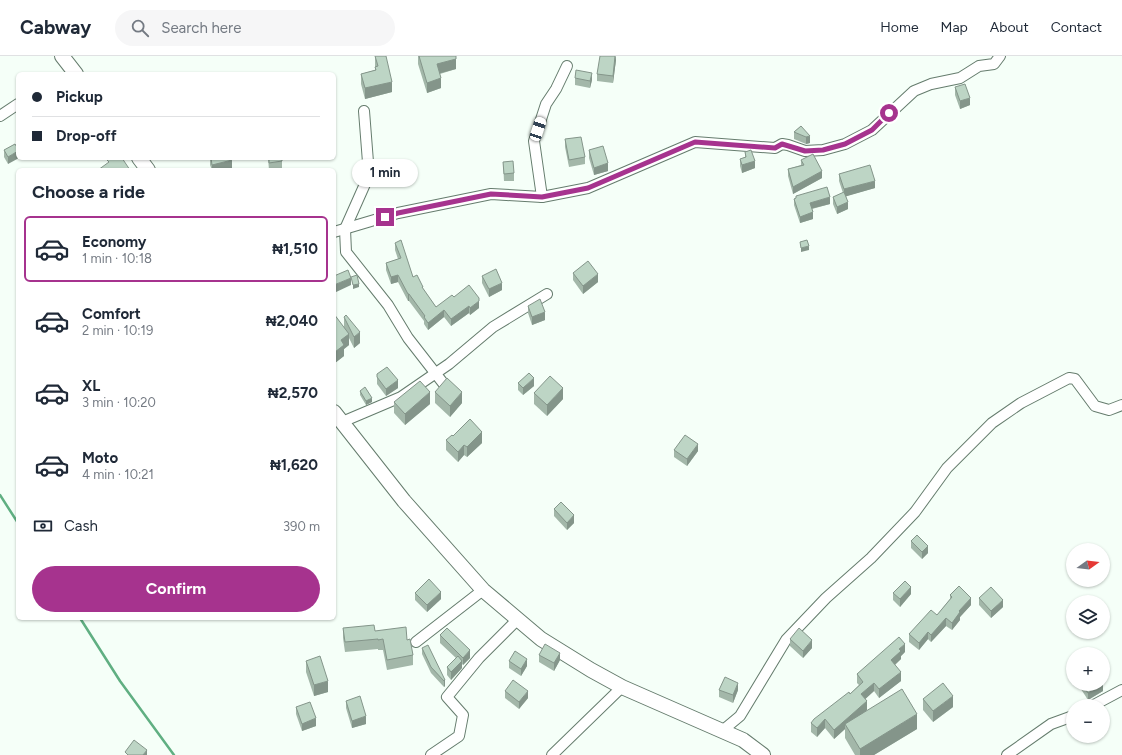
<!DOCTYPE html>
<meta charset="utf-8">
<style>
:root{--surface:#fff;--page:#f6f6f7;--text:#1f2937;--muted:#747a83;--line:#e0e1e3;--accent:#a6338e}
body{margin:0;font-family:Figtree,sans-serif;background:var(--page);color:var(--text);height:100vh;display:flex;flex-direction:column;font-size:15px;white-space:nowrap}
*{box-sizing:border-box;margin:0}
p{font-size:13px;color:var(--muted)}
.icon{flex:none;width:22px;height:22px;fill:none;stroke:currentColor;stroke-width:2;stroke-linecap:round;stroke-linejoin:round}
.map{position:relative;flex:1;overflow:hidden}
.sheet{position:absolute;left:16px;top:112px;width:320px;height:452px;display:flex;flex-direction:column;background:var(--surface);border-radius:6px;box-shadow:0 1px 3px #0004}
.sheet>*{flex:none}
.guide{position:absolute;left:16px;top:16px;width:320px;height:88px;border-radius:6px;box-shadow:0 1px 3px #0004;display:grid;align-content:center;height:88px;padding:0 16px;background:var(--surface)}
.needle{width:26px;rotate:75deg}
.fabs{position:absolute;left:1066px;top:487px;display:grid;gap:8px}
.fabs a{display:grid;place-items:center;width:44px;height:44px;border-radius:50%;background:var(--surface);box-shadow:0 1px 3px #0004;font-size:20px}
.end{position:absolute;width:18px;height:18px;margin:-9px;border:5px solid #a6338e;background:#fff;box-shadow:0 0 0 2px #fff}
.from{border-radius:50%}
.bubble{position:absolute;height:28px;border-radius:14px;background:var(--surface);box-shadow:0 1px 3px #0004;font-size:13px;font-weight:700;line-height:28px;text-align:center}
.car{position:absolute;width:12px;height:24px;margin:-12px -6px;border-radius:5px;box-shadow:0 0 3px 1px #0007;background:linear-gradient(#fff 24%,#345 0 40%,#fff 0 76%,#345 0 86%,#fff 0)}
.guide b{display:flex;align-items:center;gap:14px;height:38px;font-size:15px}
.guide b+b{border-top:1px solid var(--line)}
.guide i{width:10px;height:10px;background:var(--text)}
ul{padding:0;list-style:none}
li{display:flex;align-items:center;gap:12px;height:66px;margin:0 8px 6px;padding:0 8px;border:2px solid transparent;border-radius:6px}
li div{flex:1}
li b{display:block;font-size:15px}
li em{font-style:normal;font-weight:700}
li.current{border-color:var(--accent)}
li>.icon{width:36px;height:36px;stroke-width:1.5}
h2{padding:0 16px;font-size:18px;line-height:48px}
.pay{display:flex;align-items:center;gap:10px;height:44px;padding:0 16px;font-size:15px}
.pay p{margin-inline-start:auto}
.button{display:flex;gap:8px;margin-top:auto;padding:8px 16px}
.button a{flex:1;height:46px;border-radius:24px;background:var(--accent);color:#fff;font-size:16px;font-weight:700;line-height:46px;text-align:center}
header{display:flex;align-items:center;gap:24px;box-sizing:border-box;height:56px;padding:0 20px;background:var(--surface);border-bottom:1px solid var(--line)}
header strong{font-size:19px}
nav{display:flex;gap:22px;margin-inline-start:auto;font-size:14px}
.search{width:280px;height:36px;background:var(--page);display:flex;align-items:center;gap:10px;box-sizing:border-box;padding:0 14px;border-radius:22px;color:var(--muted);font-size:15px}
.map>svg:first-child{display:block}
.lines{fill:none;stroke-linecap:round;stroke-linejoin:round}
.stream{stroke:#60af82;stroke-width:2.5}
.street-casing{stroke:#657c6d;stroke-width:12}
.secondary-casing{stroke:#657c6d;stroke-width:16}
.street{stroke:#fff;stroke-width:10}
.secondary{stroke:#fff;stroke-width:14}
.wall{fill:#a3b7a9}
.shaded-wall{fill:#84958a}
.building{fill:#bdd5c5;stroke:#84958a}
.route{stroke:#a6338e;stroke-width:5}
</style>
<header>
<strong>Cabway</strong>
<div class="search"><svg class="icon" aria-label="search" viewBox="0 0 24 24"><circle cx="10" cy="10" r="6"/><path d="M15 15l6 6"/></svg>Search here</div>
<nav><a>Home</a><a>Map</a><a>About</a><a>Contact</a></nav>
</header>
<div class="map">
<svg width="1122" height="699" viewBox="0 0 1122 699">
<rect width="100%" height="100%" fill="#f5fff8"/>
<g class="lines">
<g class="stream">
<polyline points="0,439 18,467"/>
<polyline points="80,562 120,625 174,699"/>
</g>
<g class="street-casing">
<g id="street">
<polyline points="364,55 369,119 345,173 346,196 388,249 408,282 443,327"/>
<polyline points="0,60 18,48"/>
<polyline points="542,141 534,85 546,48 556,33 567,10"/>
<polyline points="334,176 398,157 491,138 542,141 588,132 695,86 775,92 782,88 788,89 805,95 823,94 845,88 872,74 914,35 931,28 960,22 979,10 994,8 1000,0"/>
<polyline points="342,366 401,341 449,308 493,271 547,238"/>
<polyline points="416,586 483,534"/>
<polyline points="1092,650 1122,634"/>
<polyline points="722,675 740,660 786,584 826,542 871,502 915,456 947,412 992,367 1021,347 1069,322 1075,323 1095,350 1109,354 1122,349"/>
<polyline points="431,699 459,680 463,659 447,641 479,602 518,563"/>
<polyline points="552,699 622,631"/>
<polyline points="1007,699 1051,668 1073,660"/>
</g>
</g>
<g class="secondary-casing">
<g id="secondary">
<polyline points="62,0 76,18"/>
<polyline points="139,102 148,114"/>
<polyline points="334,356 404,445 483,534 541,583 591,614 622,631 743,684 763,699"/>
</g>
</g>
<use href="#street" class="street"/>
<use href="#secondary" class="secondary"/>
</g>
<g class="wall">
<polygon points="375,0 392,36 365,43 361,28 361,18 375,14"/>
<polygon points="418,0 456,0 456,13 440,18 441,32 427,37 418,8"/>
<polygon points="616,0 616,4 613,27 597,25 597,18"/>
<polygon points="575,22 592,24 590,32 575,29"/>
<polygon points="955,31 970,49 960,53 955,39"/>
<polygon points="801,70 810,87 806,88 794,83 794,76"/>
<polygon points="565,83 585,101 585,108 569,111 565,91"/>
<polygon points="15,88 8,108 4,101 4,94"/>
<polygon points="589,94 608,115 594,119 589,102"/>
<polygon points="745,96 755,112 742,117 740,110 740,103 745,101"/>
<polygon points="210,102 232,112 222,114 212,114 210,109"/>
<polygon points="268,102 282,102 282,113 269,114"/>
<polygon points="801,104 822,122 793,138 788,120 788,113 801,109"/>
<polygon points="503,106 514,117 514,125 504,125"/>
<polygon points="839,118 875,132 846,140 848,153 837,158 833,148 833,141 843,137 839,125"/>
<polygon points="796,140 830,148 812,153 813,163 800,167 794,149 794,143 796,142"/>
<polygon points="395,187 413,221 423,233 436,251 454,241 479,252 470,259 469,257 451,270 444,261 428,274 424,268 424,265 409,245 408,245 398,226 391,228 386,214 386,207 398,203 395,194"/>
<polygon points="573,217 598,226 583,238 573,224"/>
<polygon points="482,220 502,234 489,241 482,227"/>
<polygon points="528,250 545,264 532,269 528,257"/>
<polygon points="334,258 344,272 344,261 360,287 354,292 349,282 349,289 344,293 344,300 335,307 334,306"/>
<polygon points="377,318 398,332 386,340 377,328"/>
<polygon points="518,327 534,330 523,339 518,334"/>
<polygon points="360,335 372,346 366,349 360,339"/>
<polygon points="435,336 462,347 450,361 435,347"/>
<polygon points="534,337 563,343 547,360 534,348"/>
<polygon points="394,346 430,348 405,369 394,357"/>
<polygon points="453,380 482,387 467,401 464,399 458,406 446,394 446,384"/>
<polygon points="674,394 698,395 687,410 674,401"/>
<polygon points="554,453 574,467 567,474 554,460"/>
<polygon points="911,485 928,497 922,503 911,492"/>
<polygon points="415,537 441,543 427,556 415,544"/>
<polygon points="893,537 911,538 900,551 893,544"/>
<polygon points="950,539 971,549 960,561 960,564 952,574 946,570 931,586 928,583 919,594 909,586 909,578 937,559 950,543"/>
<polygon points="979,542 1003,551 991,562 979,549"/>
<polygon points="343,572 375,575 407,584 413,599 413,609 387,614 383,594 378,594 378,593 345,596 343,582"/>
<polygon points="440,579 470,602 463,609 462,608 462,612 451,624 447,619 447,611 456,602 440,587"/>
<polygon points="790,583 812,592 803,602 790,590"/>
<polygon points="422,592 445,624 445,630 444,631 431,617 422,598"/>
<polygon points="905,596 901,600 901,603 895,609 901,625 879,642 874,635 865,643 867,654 863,657 917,673 874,699 855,699 845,682 845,673 834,683 825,672 817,681 811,676 811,667 850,638 859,629 857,627 857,618"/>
<polygon points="539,599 560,604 554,615 539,606"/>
<polygon points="306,605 328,636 314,640 306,616"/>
<polygon points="509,605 527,610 521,620 509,612"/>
<polygon points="1079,628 1103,628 1103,635 1088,644 1079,630"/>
<polygon points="719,634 738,634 733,647 719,641"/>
<polygon points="505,635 528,642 519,653 505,642"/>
<polygon points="923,643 953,651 933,666 923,654"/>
<polygon points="346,645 366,668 352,672 346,652"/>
<polygon points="296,651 316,670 302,675 296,658"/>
</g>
<g class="shaded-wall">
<polygon points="615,0 616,4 613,27 613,20"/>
<polygon points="456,3 456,13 437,18 437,8"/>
<polygon points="592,17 592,24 590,32 590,25"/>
<polygon points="441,22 441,32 427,37 427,27"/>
<polygon points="392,26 392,36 365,43 365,32"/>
<polygon points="970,42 970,49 960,53 960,45"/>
<polygon points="810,80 810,87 806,88 806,81"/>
<polygon points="18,95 18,102 19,102 8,108 8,101"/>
<polygon points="232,104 232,112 222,114 212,114 212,109"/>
<polygon points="755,105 755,112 742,117 742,109"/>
<polygon points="608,107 608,115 594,119 594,112"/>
<polygon points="822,115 822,122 793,138 793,131"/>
<polygon points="875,125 875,132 844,141 844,133"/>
<polygon points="830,141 830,148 810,153 810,147"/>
<polygon points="848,146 848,153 837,158 837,151"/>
<polygon points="813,156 813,163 800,167 800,161"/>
<polygon points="809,190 809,194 801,196 801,192"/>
<polygon points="598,218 598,226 583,238 583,230"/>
<polygon points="398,219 398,226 391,228 391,221"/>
<polygon points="351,222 351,229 334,237 334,229"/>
<polygon points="502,227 502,234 489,241 489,233"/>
<polygon points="359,228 359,231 353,233 353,229"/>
<rect x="408" y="238" width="1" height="7"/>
<polygon points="479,245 479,252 470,259 470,252"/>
<polygon points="469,250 469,257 451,270 451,263"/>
<polygon points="444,254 444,261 428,274 428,267"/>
<polygon points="545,256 545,264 532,269 532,261"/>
<polygon points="360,276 360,287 354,292 354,281"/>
<polygon points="349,278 349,289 344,293 344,300 335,307 335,296 341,284"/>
<polygon points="534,322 534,330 523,339 523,332"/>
<polygon points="398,324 398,332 386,340 386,333"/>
<polygon points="563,332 563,343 547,360 547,349"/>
<polygon points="430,336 430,348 405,369 405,358"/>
<polygon points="462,336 462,347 450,361 450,350"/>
<polygon points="372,342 372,346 366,349 366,345"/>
<polygon points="482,376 482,387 467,401 467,391"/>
<polygon points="698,388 698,395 687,410 687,403"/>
<polygon points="464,389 464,399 458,406 458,396"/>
<polygon points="574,459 574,467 567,474 567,467"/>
<polygon points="928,490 928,497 922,503 922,496"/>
<polygon points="911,531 911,538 900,551 900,543"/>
<polygon points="441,536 441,543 427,556 427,549"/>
<polygon points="971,542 971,549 960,561 960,564 952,574 952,567 959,555"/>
<polygon points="1003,544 1003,551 991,562 991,555"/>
<polygon points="946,562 946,570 931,586 931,579"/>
<polygon points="928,576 928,583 919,594 919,587"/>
<polygon points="812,584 812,592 803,602 803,595"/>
<polygon points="905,588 905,596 901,600 901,603 891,612 891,604 899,593"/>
<polygon points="470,594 470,602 463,609 463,602"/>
<polygon points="560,597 560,604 554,615 554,607"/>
<polygon points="527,603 527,610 521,620 521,613"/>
<polygon points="462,605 462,612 451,624 451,616"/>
<polygon points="901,616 901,625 879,642 879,633"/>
<polygon points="445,624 445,630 444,631 444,625"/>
<polygon points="328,625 328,636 314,640 314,629"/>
<polygon points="738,627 738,634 733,647 733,639"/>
<polygon points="874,627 874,635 861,647 861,638"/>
<polygon points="1103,628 1103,635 1088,644 1088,637"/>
<polygon points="528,635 528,642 519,653 519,646"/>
<polygon points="953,640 953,651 933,666 933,655"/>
<polygon points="867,645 867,654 847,671 845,668 845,673 834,683 834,674"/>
<polygon points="917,658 917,673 874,699 860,699 860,693"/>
<polygon points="366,660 366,668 352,672 352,665"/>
<polygon points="316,662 316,670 302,675 302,668"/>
<polygon points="825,663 825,672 817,681 817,672"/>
<polygon points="147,694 147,699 143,699"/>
</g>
<g class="building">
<polygon points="375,0 386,0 392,26 365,32 361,18 376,14 375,11 378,10"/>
<polygon points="419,0 456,0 456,3 437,8 441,22 427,27"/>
<polygon points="600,0 615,0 613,20 597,18"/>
<polygon points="576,14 592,17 590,25 575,22"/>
<polygon points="965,28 970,42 960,45 955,31"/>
<polygon points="801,70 810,80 806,81 794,76"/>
<polygon points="581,81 585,101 569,104 565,83"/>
<polygon points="15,88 18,93 18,95 8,101 4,94"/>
<polygon points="603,90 608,107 594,112 589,94"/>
<polygon points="751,94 755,105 742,109 740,103 746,101 745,96"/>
<polygon points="813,98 822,115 793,131 788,113 804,109 801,104"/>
<polygon points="110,102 122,102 130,114 98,114 109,106 107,104"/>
<polygon points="211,102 232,102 232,104 212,109"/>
<polygon points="269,102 282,102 282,105 269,107"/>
<polygon points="513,105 514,117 504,118 503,106"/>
<polygon points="870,109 875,125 844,133 839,118"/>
<polygon points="827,131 830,141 810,147 813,156 800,161 794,143 796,142 796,140"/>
<polygon points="844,136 848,146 837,151 833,141"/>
<polygon points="401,184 413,221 417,219 423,231 422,231 436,251 452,239 454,241 469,229 479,242 479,245 470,252 469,250 451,263 444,254 428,267 424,261 425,260 409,238 408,238 398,219 391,221 386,207 401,202 395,187"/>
<polygon points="807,184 809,190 801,192 800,186"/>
<polygon points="588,205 598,218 583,230 573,217"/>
<polygon points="496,213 502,227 489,233 482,220"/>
<polygon points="348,214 351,222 334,229 334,220"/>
<polygon points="357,219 359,228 353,229 351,221"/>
<polygon points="540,243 545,256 532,261 528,250"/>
<polygon points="334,258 349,278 341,284 344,289 335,296 334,295"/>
<polygon points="346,259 360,276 354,281 344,261"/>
<polygon points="387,311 398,324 386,333 377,321 377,318"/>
<polygon points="529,317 534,322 523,332 518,327"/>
<polygon points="550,320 563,332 547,349 534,337"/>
<polygon points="447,322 462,336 450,350 435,336"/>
<polygon points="420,325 430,336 405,358 394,346"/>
<polygon points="365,331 372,342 366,345 360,335"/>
<polygon points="470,363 482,376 467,391 464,389 458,396 446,384 452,379 453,380"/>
<polygon points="685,379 698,388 687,403 674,394"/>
<polygon points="561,446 574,459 567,467 554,453"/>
<polygon points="917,479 928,490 922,496 911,485"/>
<polygon points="429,523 441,536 427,549 415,537"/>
<polygon points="905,525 911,531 900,543 893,537"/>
<polygon points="959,530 971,542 959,555 960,556 952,567 946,562 931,579 928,576 919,587 909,578 931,554 937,559 952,541 950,539"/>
<polygon points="991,531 1003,544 991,555 979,542"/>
<polygon points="374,569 375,575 406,571 407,584 410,583 413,599 387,604 383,583 378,584 378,583 345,586 343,572"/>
<polygon points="447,572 470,594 463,602 440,579"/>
<polygon points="799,572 812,584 803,595 790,583"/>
<polygon points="899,581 905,588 899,593 901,595 891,604 901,616 879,633 874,627 861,638 867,645 834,674 825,663 817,672 811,667 814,663 849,636 850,638 863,626 857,618"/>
<polygon points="545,588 560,597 554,607 539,599"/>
<polygon points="428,589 445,624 444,625 431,611 422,592"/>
<polygon points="515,595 527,603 521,613 509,605"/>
<polygon points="320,600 328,625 314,629 306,605"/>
<polygon points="458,600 462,605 451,616 447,611"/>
<polygon points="725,621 738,627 733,639 719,634"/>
<polygon points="513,624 528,635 519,646 505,635"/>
<polygon points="943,627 953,640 933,655 923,643"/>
<polygon points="1082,628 1103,628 1088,637"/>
<polygon points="902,633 917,658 860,693 845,668"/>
<polygon points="360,640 366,660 352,665 346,645"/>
<polygon points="310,646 316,662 302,668 296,651"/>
<polygon points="134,684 147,694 143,699 128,699 125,696"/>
</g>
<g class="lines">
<polyline class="route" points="385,161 398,157 491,138 542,141 588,132 695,86 775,92 782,88 805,95 823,94 845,88 872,74 889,57"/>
</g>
</svg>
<div class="fabs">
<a><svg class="needle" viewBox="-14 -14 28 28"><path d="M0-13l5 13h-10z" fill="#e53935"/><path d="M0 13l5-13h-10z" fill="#747a83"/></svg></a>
<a><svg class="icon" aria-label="layers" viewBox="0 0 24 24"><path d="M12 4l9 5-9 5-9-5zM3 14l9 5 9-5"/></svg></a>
<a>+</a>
<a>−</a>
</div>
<i class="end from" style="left:889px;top:57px"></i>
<i class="end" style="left:385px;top:161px"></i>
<div class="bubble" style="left:352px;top:103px;width:66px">1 min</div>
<i class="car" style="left:538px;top:73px;rotate:18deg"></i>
<div class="guide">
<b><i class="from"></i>Pickup</b>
<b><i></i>Drop-off</b>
</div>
<section class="sheet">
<h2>Choose a ride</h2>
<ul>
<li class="current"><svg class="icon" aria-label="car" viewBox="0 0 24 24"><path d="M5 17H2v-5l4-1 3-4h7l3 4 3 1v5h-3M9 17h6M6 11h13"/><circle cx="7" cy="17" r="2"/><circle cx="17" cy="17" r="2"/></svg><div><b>Economy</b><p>1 min · 10:18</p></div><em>₦1,510</em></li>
<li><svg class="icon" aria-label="car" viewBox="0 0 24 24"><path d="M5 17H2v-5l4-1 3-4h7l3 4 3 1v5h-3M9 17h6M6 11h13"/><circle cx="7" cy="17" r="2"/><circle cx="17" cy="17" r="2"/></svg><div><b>Comfort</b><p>2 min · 10:19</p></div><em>₦2,040</em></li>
<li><svg class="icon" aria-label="car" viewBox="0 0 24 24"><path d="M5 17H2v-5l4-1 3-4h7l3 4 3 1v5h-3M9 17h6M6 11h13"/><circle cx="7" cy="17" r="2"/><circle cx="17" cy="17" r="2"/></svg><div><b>XL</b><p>3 min · 10:20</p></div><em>₦2,570</em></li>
<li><svg class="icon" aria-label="car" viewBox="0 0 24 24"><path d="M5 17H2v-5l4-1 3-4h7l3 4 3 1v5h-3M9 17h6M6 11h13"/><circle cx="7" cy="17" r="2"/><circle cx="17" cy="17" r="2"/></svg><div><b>Moto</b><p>4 min · 10:21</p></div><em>₦1,620</em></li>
</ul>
<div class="pay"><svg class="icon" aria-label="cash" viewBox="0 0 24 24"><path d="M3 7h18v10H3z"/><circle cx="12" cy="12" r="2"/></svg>Cash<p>390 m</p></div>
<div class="button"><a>Confirm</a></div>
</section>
</div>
